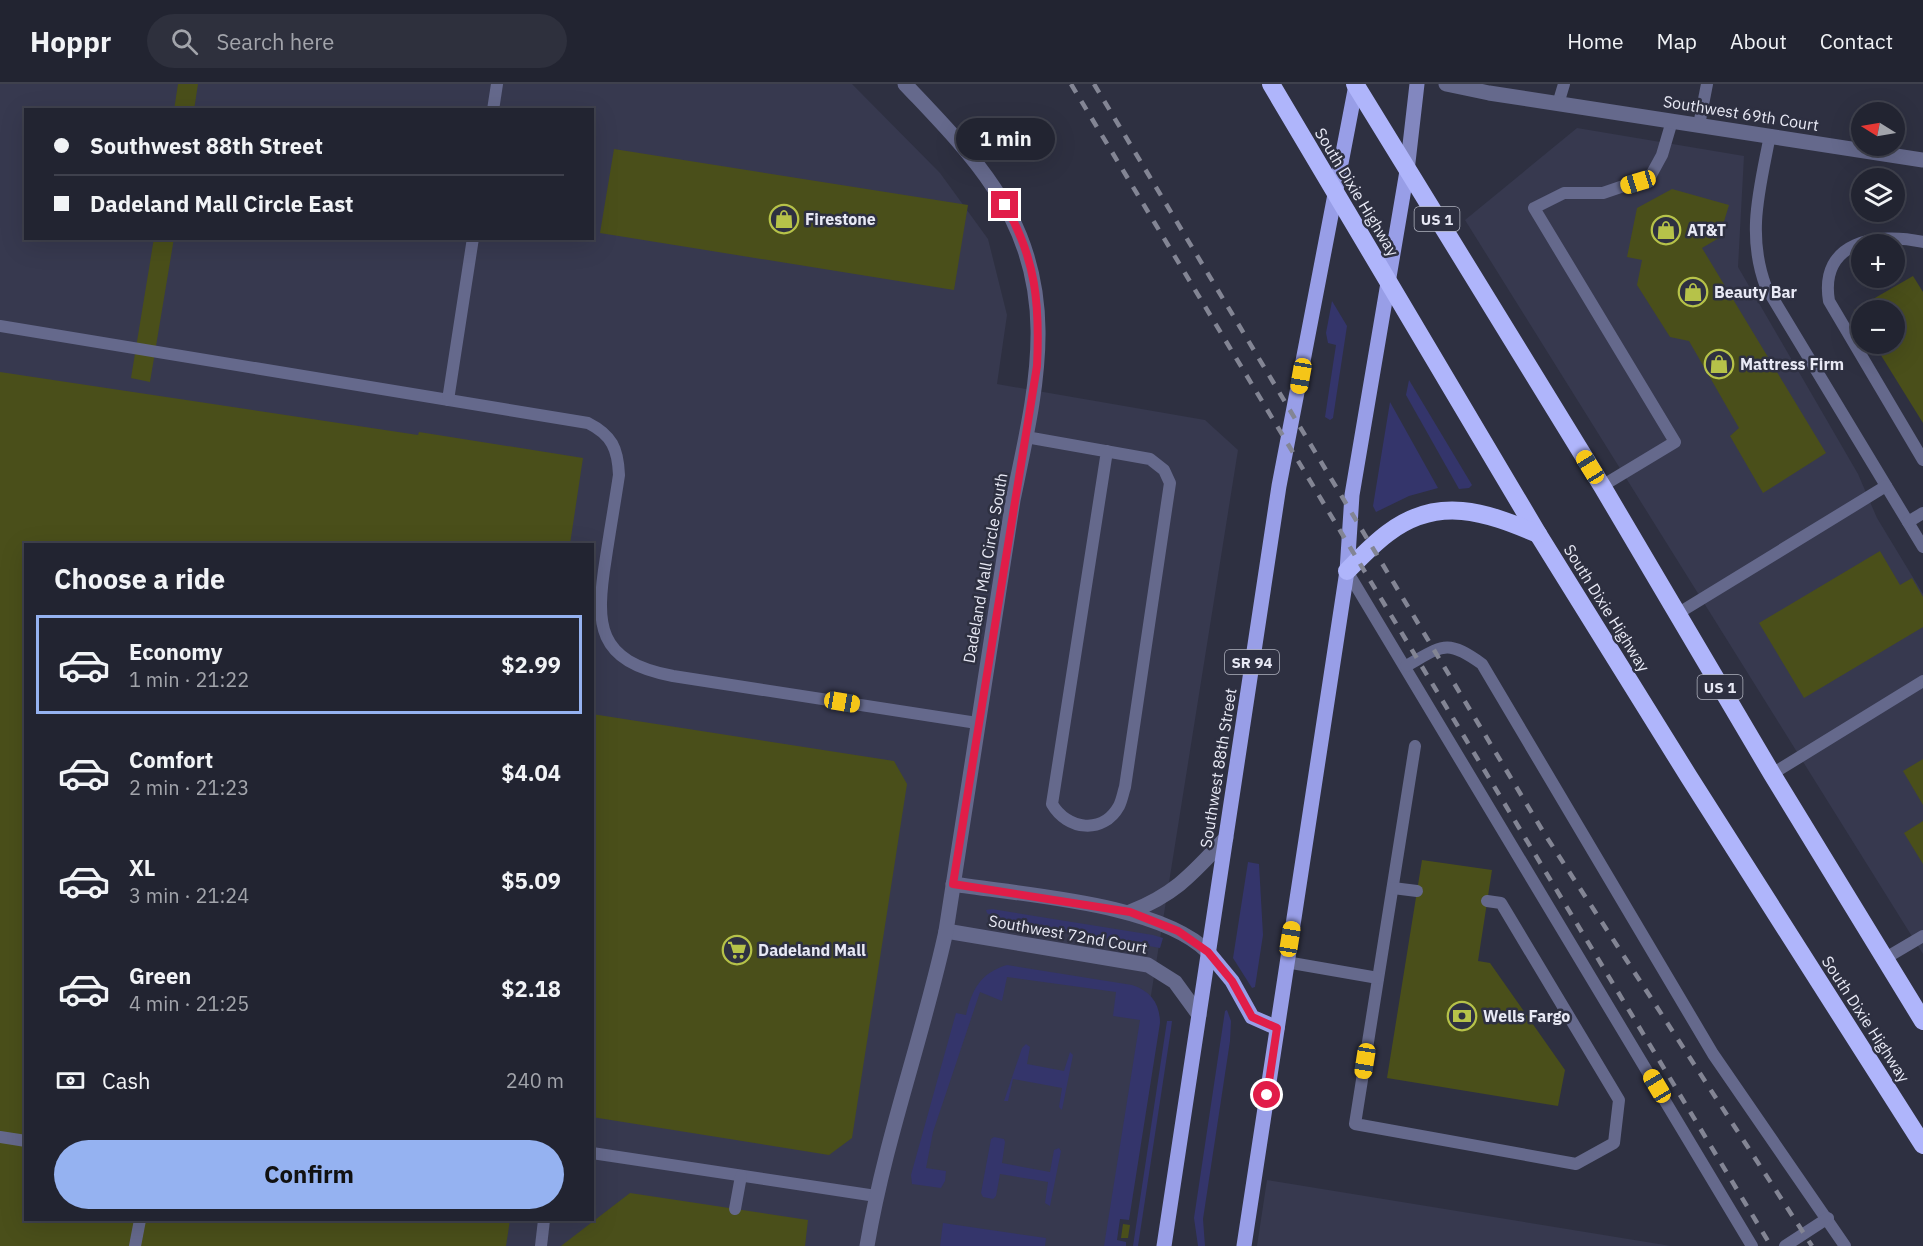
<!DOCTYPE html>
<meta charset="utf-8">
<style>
:root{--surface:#222431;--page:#2e303d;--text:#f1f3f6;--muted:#a2a4ab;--line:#3f414d;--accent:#95b2f1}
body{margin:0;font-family:"IBM Plex Sans",sans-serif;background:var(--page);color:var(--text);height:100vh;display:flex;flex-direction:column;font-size:22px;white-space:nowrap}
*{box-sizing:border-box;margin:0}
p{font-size:20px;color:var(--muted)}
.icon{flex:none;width:33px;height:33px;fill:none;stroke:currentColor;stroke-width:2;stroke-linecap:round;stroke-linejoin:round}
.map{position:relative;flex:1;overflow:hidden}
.side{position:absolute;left:24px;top:459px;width:570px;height:678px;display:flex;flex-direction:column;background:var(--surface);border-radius:0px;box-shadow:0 6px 24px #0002,0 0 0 2px var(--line)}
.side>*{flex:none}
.guide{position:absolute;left:24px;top:24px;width:570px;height:132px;border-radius:0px;box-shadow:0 6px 24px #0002,0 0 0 2px var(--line);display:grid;align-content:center;height:132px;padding:0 30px;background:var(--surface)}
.needle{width:39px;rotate:281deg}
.tools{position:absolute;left:1851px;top:18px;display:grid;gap:12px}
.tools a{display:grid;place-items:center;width:54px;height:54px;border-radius:50%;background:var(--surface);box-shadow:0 6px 24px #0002,0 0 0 2px var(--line);font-size:30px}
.end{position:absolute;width:27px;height:27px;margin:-14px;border:8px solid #e11d48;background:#fff;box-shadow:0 0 0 3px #fff}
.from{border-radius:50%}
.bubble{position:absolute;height:42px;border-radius:21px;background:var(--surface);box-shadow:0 6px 24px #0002,0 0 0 2px var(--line);font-size:20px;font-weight:700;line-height:42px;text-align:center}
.car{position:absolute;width:18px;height:36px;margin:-18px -9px;border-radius:8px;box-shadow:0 0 4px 2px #0007;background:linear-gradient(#f5c518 24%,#345 0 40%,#f5c518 0 76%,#345 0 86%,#f5c518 0)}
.guide b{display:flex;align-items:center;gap:21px;height:57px;font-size:22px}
.guide b+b{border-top:2px solid var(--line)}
.guide i{width:15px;height:15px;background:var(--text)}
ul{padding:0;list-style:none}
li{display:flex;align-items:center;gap:18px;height:99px;margin:0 12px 9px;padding:0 18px;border:3px solid transparent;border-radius:0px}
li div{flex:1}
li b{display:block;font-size:22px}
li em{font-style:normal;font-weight:700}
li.current{border-color:var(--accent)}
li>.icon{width:54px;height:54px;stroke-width:1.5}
h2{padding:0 30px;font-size:27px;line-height:72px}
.pay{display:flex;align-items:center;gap:15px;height:66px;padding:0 30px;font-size:22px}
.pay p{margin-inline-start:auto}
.primary-button{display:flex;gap:12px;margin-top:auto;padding:12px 30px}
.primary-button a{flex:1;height:69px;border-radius:36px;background:var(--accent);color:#111;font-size:24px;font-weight:700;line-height:69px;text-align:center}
header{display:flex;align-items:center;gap:36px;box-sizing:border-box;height:84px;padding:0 30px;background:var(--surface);border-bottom:2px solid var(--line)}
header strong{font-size:28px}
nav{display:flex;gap:33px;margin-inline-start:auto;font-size:21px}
.search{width:420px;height:54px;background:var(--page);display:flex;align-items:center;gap:15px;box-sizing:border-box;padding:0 21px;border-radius:33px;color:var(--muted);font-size:22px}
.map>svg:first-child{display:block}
.built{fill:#37394f;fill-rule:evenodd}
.green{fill:#34356b}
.building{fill:#4a4f1a}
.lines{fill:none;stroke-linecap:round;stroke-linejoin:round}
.lane{stroke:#65698c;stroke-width:12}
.street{stroke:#65698c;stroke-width:15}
.secondary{stroke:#8287bf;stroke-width:15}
.primary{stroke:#989ee7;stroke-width:15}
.highway{stroke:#afb5fb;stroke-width:18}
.rail{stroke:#838594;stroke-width:4.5;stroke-dasharray:10 10;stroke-linecap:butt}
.route{stroke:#e11d48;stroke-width:8}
.labels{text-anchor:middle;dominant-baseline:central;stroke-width:5;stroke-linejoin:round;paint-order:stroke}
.shield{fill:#2e3041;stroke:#b0b2bf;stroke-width:1.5}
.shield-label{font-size:15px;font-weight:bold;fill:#e8e9f5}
.street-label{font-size:16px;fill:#e8e9f5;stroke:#2e3041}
.poi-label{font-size:16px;font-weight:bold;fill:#e8e9f5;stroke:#2e3041;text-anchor:start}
</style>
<header>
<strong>Hoppr</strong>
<div class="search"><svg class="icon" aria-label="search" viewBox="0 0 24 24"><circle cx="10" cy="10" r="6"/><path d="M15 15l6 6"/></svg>Search here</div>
<nav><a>Home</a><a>Map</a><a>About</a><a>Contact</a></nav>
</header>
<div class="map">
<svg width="1923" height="1162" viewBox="0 0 1923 1162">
<rect width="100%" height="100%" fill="#2e3041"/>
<g class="built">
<path d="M 0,0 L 852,0 L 940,89 L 988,155 L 1007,231 L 997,300 L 1205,336 L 1238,366 L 1111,1162 L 0,1162 ZM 26,26 L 592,26 L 592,154 L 26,154 ZM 26,460 L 592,460 L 592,1136 L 26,1136 Z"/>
<polygon points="1577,44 1744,72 1738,183 1858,390 1877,434 1923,510 1923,870 1465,136"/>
<polygon points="1267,1096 1671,1162 1257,1162"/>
</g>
<g class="green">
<polygon points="1332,217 1347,242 1333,334 1330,336 1325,333 1336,261 1328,259 1326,249"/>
<polygon points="1409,296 1472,401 1469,404 1459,405 1406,311"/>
<polygon points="1390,318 1438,404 1409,412 1376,428 1373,422"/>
<polygon points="1248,778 1259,780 1263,851 1255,903 1252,904 1233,874"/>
<polygon points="992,825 1153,851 1163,854 1160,864 996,835 987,829 986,826"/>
<path d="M 1007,881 L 1132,901 C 1151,907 1160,920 1160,939 L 1129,1136 L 1120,1135 L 1117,1156 L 1126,1158 L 1126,1162 L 1104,1162 L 1140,936 L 1113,932 L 1116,908 L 1007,893 L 1002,917 L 980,908 L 933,1048 L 926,1084 L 946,1087 L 945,1097 L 941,1104 L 912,1100 L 911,1091 L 956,929 L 966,931 C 972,906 980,889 1007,881 Z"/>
<polygon points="1227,926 1231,937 1230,957 1203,1135 1205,1162 1198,1162 1194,1134 1225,927"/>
<polygon points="1167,937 1172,937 1171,945 1138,1162 1133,1162"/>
<polygon points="1026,960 1030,963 1027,980 1064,987 1070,968 1073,971 1062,1026 1059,1023 1062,1004 1013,995 1008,1017 1004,1017 1022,964"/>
<polygon points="994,1053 1004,1055 1005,1058 1002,1079 1050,1088 1054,1066 1059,1064 1061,1067 1050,1122 1045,1119 1048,1098 1000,1090 996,1112 993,1115 983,1113 981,1109 991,1055"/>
<polygon points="943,1139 1046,1154 1045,1162 940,1162"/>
</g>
<g class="building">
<polygon points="178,0 198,0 194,26 174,26"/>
<polygon points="614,65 968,121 954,206 600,149"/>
<polygon points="1672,105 1729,121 1719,154 1702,164 1826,369 1763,409 1730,352 1739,344 1689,257 1670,253 1637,201 1642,176 1627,173 1637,124"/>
<polygon points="154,154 174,154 150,298 131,294"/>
<polygon points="1913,192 1923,208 1923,339 1874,260 1894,260 1894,226 1862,226 1862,238 1854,226"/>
<polygon points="0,288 418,351 419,348 583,374 570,460 26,460 26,1136 510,1136 506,1162 0,1162"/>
<polygon points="1880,467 1900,501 1912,494 1923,513 1923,543 1804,614 1759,539"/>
<polygon points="592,630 894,677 907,700 852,1054 829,1071 592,1033"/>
<polygon points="1923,675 1923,721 1903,687"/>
<polygon points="1923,737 1923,780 1904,749"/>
<polygon points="1422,776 1492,786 1478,877 1490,879 1565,986 1558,1022 1387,994"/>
<polygon points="630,1109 808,1136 805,1162 561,1162"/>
<polygon points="1123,1140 1130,1141 1128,1154 1121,1154"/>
</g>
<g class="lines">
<g class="lane">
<polyline points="1558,20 1564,0"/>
<polyline points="493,26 497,0"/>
<polyline points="1699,41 1707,0"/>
<path d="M 1770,51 C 1760,104 1746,150 1766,203 L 1923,463"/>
<path d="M 1923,158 C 1877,148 1819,157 1829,217 L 1923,376"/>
<path d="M 0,242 L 588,339 C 612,351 618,365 619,391 C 615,418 610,446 606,473 C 595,542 596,577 673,592 L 977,639"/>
<polyline points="448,316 473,154"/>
<path d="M 1026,353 L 1150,375 L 1164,386 L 1170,399 L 1125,703 C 1123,709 1122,716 1119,722 C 1103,751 1067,746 1052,720 L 1107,367"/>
<polyline points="1602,402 1675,358 1534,124 1564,109 1603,109 1650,93 1662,71 1672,37"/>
<polyline points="1908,438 1923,429"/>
<polyline points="1347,487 1752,1162"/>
<polyline points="1677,530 1886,402"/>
<path d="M 1406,582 C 1442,562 1446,554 1482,580 L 1713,970 L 1845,1162"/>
<polyline points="1415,662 1355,1040 1576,1080 1614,1059 1619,1016 1501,819 1487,817"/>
<polyline points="1772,690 1923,597"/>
<polyline points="1393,804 1417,807"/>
<polyline points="1884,875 1923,852"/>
<polyline points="1286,878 1378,894"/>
<polyline points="0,1053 26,1057"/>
<polyline points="592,1069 876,1112"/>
<polyline points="735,1125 741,1092"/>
<polyline points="135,1162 140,1136"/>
<polyline points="541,1162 544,1136"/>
<polyline points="1785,1162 1828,1134"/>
</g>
<g class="street">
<polyline points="1446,0 1489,9 1923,76"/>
<path d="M 953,800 C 1022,811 1159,819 1208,868"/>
<path d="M 1130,828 C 1176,810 1193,789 1226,754"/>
<polyline points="946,847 1148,881 1175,898 1199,931"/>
<path d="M 867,1162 C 885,1055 923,953 946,847 L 1013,416 C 1036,305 1063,205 994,104 C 969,66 936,33 905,0"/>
</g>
<polyline class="secondary" points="1407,87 1417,0"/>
<g class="primary">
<polyline points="1208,868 1232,897 1252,933 1277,944"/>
<polyline points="1164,1162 1279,402 1356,1"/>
<polyline points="1244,1162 1347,487 1352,411 1407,87"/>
</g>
<g class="highway">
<polyline points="1271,0 1538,450 1689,693 1923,1061"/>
<polyline points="1355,0 1602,402 1772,690 1923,937"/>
<path d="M 1347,487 C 1360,474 1373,460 1388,449 C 1438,411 1486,428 1538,450"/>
</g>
<g class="rail">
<polyline points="1071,0 1771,1162"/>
<polyline points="1094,0 1544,749 1812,1162"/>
</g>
</g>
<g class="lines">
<path class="route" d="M 1005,121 C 1036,175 1040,220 1037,282 L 953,800 L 1130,828 L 1178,847 L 1208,868 L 1232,897 L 1252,933 L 1277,944 L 1267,1011"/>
</g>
<defs>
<g id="shop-ring" transform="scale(1.5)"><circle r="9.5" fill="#2e3041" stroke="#b6c249" stroke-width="1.5"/><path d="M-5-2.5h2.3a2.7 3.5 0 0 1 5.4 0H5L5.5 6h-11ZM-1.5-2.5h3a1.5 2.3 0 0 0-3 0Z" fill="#b6c249"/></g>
<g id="supermarket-ring" transform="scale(1.5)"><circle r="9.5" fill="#2e3041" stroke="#b6c249" stroke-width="1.5"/><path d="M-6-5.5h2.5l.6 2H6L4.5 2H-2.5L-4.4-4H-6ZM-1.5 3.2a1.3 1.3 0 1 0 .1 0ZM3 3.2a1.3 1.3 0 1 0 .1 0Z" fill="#b6c249"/></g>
<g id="bank-ring" transform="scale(1.5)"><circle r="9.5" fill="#2e3041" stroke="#b6c249" stroke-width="1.5"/><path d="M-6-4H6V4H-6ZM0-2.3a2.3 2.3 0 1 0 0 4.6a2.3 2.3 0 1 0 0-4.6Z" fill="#b6c249"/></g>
</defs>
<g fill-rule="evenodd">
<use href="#shop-ring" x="784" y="135"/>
<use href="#shop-ring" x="1666" y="146"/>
<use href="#shop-ring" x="1693" y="208"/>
<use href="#shop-ring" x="1719" y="280"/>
<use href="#supermarket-ring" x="737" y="866"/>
<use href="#bank-ring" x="1462" y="932"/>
</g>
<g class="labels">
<g class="shield">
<rect x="1414.5" y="123" width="45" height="24" rx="4.5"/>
<rect x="1225" y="566" width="54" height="24" rx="4.5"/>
<rect x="1697.5" y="591" width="45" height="24" rx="4.5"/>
</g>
<g class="shield-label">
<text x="1437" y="135">US 1</text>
<text x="1252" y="578">SR 94</text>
<text x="1720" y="603">US 1</text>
</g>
<g class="street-label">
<text transform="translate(1741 29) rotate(9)">Southwest 69th Court</text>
<text transform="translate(1357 108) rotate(59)">South Dixie Highway</text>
<text transform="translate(985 484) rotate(-80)">Dadeland Mall Circle South</text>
<text transform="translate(1607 524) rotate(58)">South Dixie Highway</text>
<text transform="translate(1218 684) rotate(-81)">Southwest 88th Street</text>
<text transform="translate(1068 850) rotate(10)">Southwest 72nd Court</text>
<text transform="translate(1866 935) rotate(57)">South Dixie Highway</text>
</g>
<g class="poi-label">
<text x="805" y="135">Firestone</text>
<text x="1687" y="146">AT&amp;T</text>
<text x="1714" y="208">Beauty Bar</text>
<text x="1740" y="280">Mattress Firm</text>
<text x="758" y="866">Dadeland Mall</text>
<text x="1483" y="932">Wells Fargo</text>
</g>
</g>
</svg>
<div class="tools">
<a><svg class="needle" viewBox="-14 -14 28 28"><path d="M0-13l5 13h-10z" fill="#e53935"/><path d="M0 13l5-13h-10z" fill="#a2a4ab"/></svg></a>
<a><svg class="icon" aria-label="layers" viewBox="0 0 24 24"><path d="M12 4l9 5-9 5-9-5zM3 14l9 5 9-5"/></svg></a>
<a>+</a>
<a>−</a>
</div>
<i class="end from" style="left:1267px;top:1011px"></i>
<i class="end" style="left:1005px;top:121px"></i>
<div class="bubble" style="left:956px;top:34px;width:99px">1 min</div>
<i class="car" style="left:1638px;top:98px;rotate:253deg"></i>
<i class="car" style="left:1301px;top:292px;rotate:190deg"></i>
<i class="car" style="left:1590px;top:383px;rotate:328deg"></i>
<i class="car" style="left:842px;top:618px;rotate:99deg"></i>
<i class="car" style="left:1290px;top:855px;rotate:9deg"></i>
<i class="car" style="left:1365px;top:977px;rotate:189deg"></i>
<i class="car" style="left:1657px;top:1002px;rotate:329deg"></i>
<div class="guide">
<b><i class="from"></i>Southwest 88th Street</b>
<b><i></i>Dadeland Mall Circle East</b>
</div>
<section class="side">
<h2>Choose a ride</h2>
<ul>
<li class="current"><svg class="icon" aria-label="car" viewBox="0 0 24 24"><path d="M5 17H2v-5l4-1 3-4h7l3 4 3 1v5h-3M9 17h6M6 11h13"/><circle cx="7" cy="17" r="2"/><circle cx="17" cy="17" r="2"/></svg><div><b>Economy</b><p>1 min · 21:22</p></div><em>$2.99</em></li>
<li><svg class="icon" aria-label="car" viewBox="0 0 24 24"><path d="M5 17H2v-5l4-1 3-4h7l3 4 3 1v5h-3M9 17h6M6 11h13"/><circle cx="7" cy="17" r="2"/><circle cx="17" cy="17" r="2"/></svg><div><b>Comfort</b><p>2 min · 21:23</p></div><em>$4.04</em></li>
<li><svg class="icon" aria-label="car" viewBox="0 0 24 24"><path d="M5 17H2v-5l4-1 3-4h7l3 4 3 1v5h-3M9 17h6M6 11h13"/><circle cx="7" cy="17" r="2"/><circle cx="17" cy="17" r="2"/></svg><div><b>XL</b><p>3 min · 21:24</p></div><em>$5.09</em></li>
<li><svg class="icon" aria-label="car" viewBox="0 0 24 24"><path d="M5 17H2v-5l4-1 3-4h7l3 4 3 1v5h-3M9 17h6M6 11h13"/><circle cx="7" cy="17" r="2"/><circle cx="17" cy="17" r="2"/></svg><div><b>Green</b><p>4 min · 21:25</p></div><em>$2.18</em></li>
</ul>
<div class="pay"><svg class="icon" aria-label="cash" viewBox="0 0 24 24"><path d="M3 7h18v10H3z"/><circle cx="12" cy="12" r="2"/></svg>Cash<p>240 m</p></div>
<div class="primary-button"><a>Confirm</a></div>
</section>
</div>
